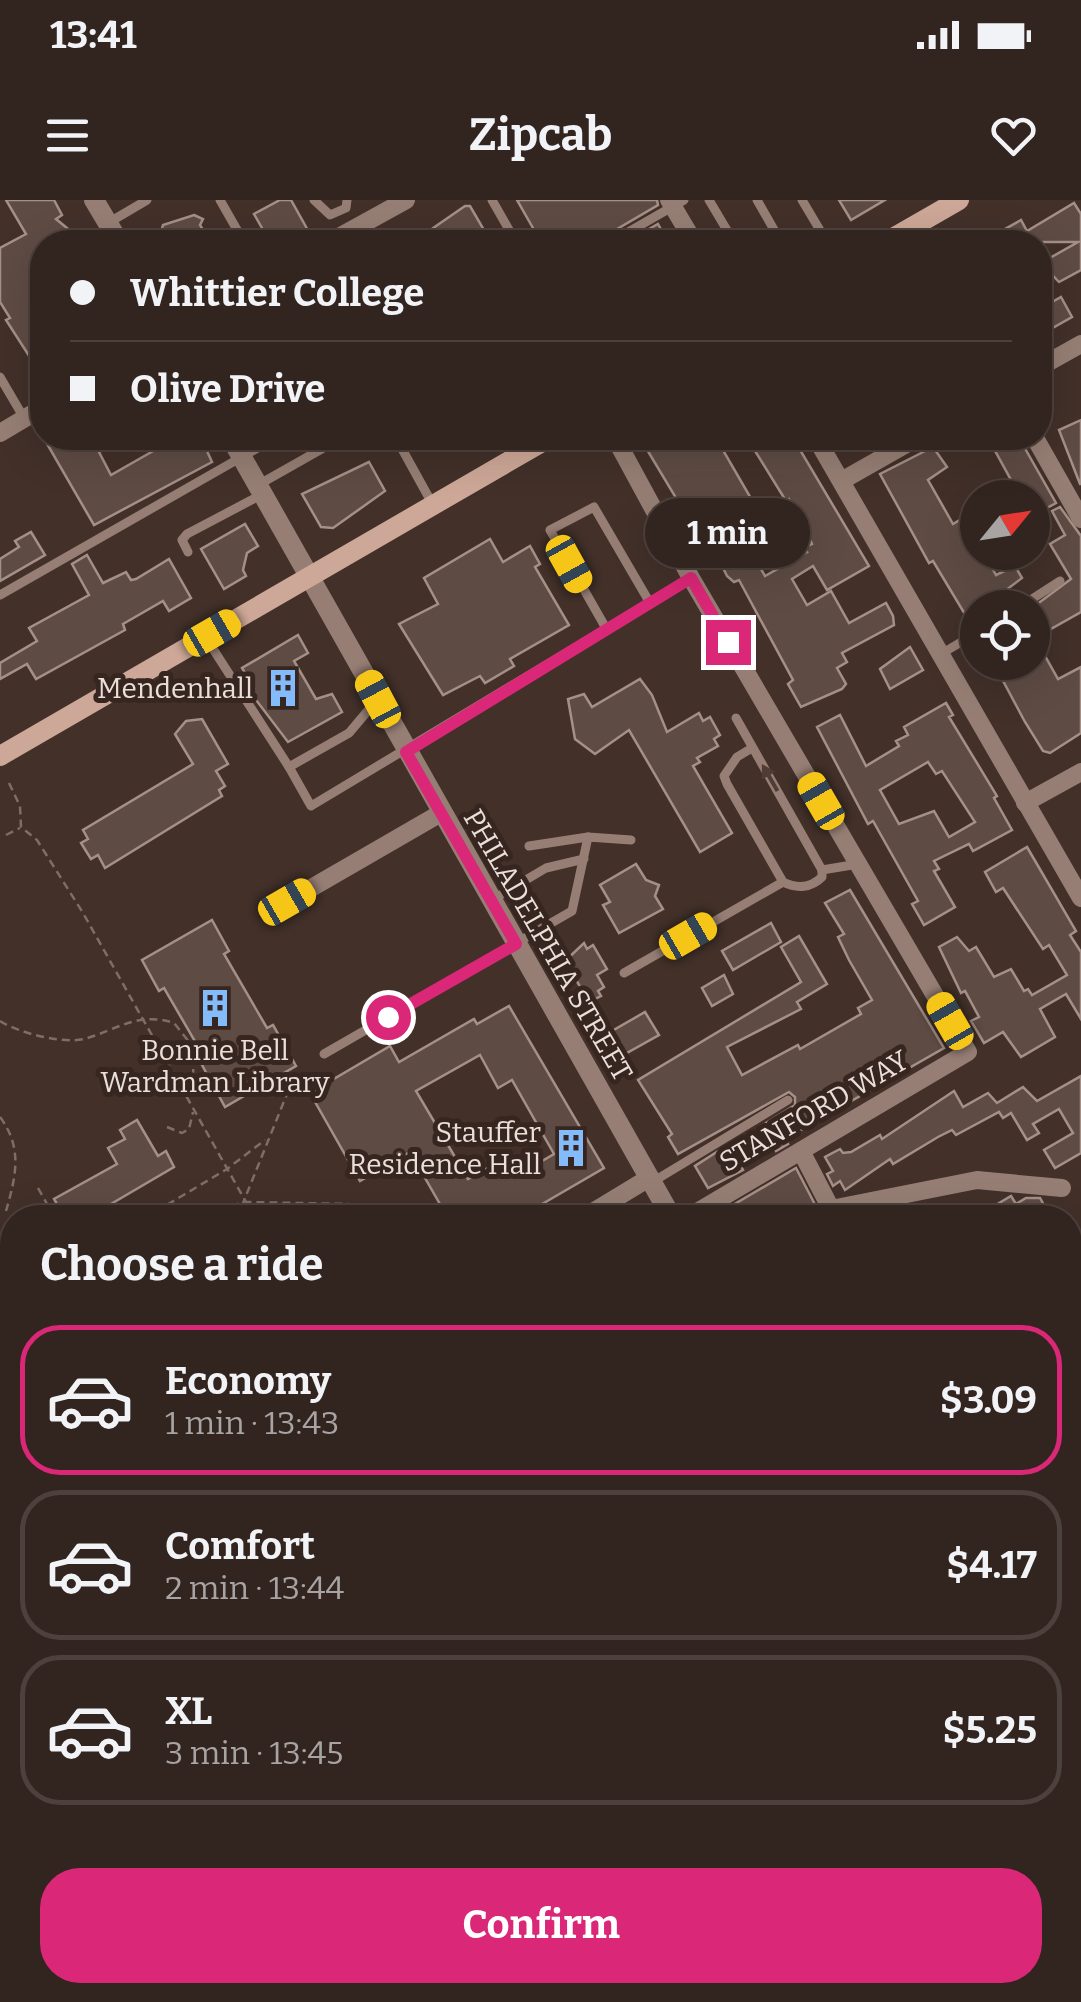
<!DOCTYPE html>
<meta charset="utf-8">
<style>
:root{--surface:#32241f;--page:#3d302c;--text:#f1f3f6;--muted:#a8a4a4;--line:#4d413d;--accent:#db2777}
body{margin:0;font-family:Bitter,serif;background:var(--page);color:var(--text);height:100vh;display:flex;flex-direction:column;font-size:38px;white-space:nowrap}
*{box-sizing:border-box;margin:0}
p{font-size:32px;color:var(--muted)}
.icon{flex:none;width:55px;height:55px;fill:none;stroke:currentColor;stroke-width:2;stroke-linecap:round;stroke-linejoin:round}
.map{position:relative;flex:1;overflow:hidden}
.details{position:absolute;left:0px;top:1005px;width:1082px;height:798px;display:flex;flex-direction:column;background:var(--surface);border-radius:40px 40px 0 0;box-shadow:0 10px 40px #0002,0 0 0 2px var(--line)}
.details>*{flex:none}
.top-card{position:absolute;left:30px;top:30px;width:1022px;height:220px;border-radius:40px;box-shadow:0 10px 40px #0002,0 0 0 2px var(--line);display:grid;align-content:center;height:220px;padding:0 40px;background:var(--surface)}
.needle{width:65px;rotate:60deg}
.controls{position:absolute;left:960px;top:280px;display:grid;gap:20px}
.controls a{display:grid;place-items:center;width:90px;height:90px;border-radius:50%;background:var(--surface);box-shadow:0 10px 40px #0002,0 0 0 2px var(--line);font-size:50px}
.end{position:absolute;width:45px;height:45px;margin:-22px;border:12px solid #db2777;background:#fff;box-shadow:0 0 0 5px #fff}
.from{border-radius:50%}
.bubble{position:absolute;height:70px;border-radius:35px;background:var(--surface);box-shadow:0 10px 40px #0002,0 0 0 2px var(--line);font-size:32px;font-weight:700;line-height:70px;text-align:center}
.car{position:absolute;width:30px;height:60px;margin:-30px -15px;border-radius:12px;box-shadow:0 0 8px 2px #0007;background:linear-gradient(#f5c518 24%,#345 0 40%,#f5c518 0 76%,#345 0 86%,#f5c518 0)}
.top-card b{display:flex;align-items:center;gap:35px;height:95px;font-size:38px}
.top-card b+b{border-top:2px solid var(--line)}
.top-card i{width:25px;height:25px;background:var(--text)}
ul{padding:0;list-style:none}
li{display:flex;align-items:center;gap:30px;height:150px;margin:0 20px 15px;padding:0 20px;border:5px solid var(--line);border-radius:40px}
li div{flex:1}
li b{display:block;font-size:38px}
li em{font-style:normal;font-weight:700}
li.current{border-color:var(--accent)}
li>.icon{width:90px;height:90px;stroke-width:1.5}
h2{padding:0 40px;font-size:45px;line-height:120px}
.primary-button{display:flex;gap:20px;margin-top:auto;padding:20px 40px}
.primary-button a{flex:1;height:115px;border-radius:40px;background:var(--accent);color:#fff;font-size:40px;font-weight:700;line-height:115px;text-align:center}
.status{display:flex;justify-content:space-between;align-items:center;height:70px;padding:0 50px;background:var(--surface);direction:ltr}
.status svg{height:28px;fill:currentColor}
header{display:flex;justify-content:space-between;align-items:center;height:130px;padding:0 40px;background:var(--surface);font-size:45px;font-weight:700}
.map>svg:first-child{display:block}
.building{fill:#5e4b44;stroke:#a59088;stroke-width:2.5;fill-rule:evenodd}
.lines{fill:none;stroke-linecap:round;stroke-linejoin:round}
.path{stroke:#7d6e67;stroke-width:2.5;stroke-dasharray:8 5;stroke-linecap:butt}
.service{stroke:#967e74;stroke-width:9}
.minor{stroke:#967e74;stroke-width:18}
.tertiary{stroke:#967e74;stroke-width:20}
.secondary{stroke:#cda797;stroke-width:20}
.oneway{fill:#4f3c35}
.route{stroke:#db2777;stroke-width:12}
.labels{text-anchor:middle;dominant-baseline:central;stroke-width:10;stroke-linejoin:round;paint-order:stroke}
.poi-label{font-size:28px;fill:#eadfda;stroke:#372620;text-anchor:end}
.street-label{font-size:28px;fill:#eadfda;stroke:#372620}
</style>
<div class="status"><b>13:41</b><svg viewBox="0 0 49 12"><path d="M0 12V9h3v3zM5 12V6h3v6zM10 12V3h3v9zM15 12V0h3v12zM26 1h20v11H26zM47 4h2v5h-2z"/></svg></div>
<header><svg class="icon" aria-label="menu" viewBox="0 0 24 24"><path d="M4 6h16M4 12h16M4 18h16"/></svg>Zipcab<svg class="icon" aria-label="heart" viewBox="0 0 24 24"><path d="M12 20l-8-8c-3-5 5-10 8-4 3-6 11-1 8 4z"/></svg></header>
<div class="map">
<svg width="1081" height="1802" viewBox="0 0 1081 1802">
<rect width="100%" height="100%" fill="#423029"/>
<g class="building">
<polygon points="6,0 54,0 62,15 56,19 84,42 42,42 42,176 6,120 10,118 0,102 0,48 26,34"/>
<polygon points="280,0 291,0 310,34 296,42 270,42 254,14"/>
<polygon points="517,0 657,0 658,5 607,35 603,42 541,42"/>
<polygon points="839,0 885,0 851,20"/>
<polygon points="1074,3 1081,14 1081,70 1059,82 1041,63 1078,42 982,42 1021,20 1027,31"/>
<polygon points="465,6 470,6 491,42 413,42"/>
<polygon points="194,15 203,19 200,25 210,42 158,42 163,25"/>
<polygon points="658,24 668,42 626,42"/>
<polygon points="1061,97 1072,117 1040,135 1040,109"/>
<polygon points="1081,220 1081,284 1080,284 1059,230"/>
<polygon points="54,238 124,238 99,252 111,275 176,238 201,238 212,262 94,325 46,242"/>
<polygon points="640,238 716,238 756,307 733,320 765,376 807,352 804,348 812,344 789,299 786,301 747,238 793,238 869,366 827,390 813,366 792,379 807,405 831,391 849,423 886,403 893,416 894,425 842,453 847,462 837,468 846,484 842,489 801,507 788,484 793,480 739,380 734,382 727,376 709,339 689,310 685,313"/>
<polygon points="988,238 1019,238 1056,303 1032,316 1032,298 1021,298"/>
<polygon points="933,247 947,267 928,280 953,324 978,309 978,352 985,355 996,375 1015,366 1022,378 993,400 997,408 978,408 978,424 972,426 933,361 929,363 880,274"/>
<polygon points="369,262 385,291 333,328 321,327 302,294"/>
<polygon points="1060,307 1081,336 1081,412 1035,438 1058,479 1081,467 1081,533 1050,553 1043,551 1025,522 993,462 1032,462 1032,408 1071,379 1050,344 1065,335 1052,311"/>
<polygon points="245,324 258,346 247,353 243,370 246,376 224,389 201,349"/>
<polygon points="31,332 45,355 0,381 0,359 19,347 15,341"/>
<polygon points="490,339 503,362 530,346 540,364 535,367 569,425 510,459 514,466 485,483 480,476 443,495 399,424 438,404 424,378"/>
<polygon points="87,355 103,383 126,372 131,380 136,379 169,359 191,398 169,411 163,401 123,424 125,430 36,479 27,464 0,479 0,463 37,441 29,428 89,395 72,364"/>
<polygon points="298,435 308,453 294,461 316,499 332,494 342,512 288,542 250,492 254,488 242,468"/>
<polygon points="910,447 923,470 890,489 880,469"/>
<polygon points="640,479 652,495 667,532 699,513 703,521 710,517 720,535 714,539 718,546 697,558 700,562 693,566 732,633 700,652 629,530 595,554 575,539 568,499 584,494 592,507"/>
<path d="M 946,503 L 953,515 L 949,517 L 997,596 L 994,598 L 1012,630 L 973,651 L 969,644 L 934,661 L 939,669 L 934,671 L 955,707 L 924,725 L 912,704 L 918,701 L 873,621 L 868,624 L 817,527 L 840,515 L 866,566 L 899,546 L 896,541 L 908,535 L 904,527 ZM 928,562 L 936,574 L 942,571 L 975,622 L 949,637 L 934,611 L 899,624 L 880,590 Z"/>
<polygon points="202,519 228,564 216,571 225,586 219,590 222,596 105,668 98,655 91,659 81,643 88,639 83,630 193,564 175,534 186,521"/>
<polygon points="1027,647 1076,731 1070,735 1081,752 1081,819 1066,794 1040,809 1055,837 1021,857 1003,832 984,843 971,821 979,817 965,791 961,793 939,747 957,737 969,751 976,747 994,777 1011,769 1024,791 1028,789 1032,795 1067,775 1049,745 1043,749 1003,688 996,692 985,672"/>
<polygon points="636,664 646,680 659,685 655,696 663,709 619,733 603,705 610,702 600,685"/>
<polygon points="850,690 944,848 785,939 788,944 776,951 761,926 795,905 795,897 789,892 678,954 668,937 672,934 638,880 801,782 781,747 799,736 827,784 797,802 801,809 727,847 742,875 798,845 800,849 861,814 858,808 872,800 849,760 838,737 844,734 825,703"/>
<polygon points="212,720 229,751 224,754 267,828 273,825 296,866 225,907 202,865 207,862 164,788 159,791 142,760"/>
<polygon points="771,723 781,742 733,770 722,751"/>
<polygon points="584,743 587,749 593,745 607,769 597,775 604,787 598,791 601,796 589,802 565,761"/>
<polygon points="724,775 733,794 712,806 702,788"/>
<path d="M 509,806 L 604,968 L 518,1018 L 448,1018 L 410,952 L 360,981 L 310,893 L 390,846 L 399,862 L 474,819 L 477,824 ZM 480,855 L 498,888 L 512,880 L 554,954 L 523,972 L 512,954 L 468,979 L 416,891 Z"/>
<polygon points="645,812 659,835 625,854 612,831"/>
<polygon points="1081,876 1081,953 1055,968 1044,950 1073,933 1059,909 1033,924 1039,933 1027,940 1011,913 1003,918 999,912 956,935 952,930 938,937 893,964 890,959 845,990 840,981 833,986 827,974 833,971 825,957 840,949 843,953 851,952 880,935 882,939 954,891 963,907 988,893 997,903 1023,887 1037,901"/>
<polygon points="137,920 158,956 166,951 174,967 87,1018 65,1018 54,999 117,964 108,948 125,939 120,930"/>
<polygon points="723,948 732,964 738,961 743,970 708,988 695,966"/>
<polygon points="796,968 822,1018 740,1018 733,1005"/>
<polygon points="1011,996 1016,1004 1026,998 1040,998 1045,1007 1027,1018 974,1018"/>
</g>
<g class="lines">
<g class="path">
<polyline points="9,583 20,606 21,627 37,640 83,713 255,1018"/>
<polyline points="6,635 20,628"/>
<path d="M 0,821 C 19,833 62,844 84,839 C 117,830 138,811 174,823 L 194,848 L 193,876 L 183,892"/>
<path d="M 0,917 C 23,948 16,976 6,1011"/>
<polyline points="167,927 182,933 189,929 193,912"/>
<polyline points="38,988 55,1018"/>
<polyline points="145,1018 227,969 265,940"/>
<polyline points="167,1018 247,1002 349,1004"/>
<polyline points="237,1018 293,879"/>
<polyline points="0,1059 12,1052"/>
</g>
<g class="service">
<polyline points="220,0 244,42"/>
<polyline points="314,0 330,15 346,8 347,0"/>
<polyline points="492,0 516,42"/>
<polyline points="709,0 734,42"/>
<polyline points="757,0 781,42"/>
<polyline points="802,0 827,42"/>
<polyline points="108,23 147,0"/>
<polyline points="611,42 684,0"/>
<polyline points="0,177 24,218"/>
<polyline points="396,238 433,305"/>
<polyline points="258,285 341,238"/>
<polyline points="188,352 182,340 187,334 261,295"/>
<polyline points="0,395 275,238"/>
<polyline points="1018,408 1060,381"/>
<polyline points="607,430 550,330 594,307 650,403"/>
<polyline points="206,438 289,567 349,533 376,501"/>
<polyline points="941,454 978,432"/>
<polyline points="736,518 822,670"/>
<path d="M 752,548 L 737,557 L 724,576 L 727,584 L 783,682 C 797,689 811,688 822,677 L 822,670"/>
<polyline points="289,567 311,606 691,378"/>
<polyline points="529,646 588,637"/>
<polyline points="822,670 858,664"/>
<polyline points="492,700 546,668 584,659"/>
<polyline points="624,773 783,682"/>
<polyline points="324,854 572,711 588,637 631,640"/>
<polyline points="654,981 788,900"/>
<polyline points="0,1500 12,1493"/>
<polyline points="129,1790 136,1802"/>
<polyline points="184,1790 191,1802"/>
<polyline points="358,1790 359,1802"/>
</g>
<g class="minor">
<polyline points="669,0 694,42"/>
<polyline points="330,42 406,0"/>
<polyline points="1040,167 1081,144"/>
<polyline points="0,233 42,208"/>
<polyline points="615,238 691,378 968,852 687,1018"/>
<polyline points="816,238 1081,698"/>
<polyline points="1035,238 1081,319"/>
<polyline points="843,280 917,238"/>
<polyline points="1025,603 1081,572"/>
<polyline points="287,702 441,613"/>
<polyline points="801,951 831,1009 977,980 1062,988"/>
<polyline points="583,1018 649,978"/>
<polyline points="0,1383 12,1406"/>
<polyline points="1070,1546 1081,1548"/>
<polyline points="1070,1703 1081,1702"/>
<polyline points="216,1802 217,1790"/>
<polyline points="437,1802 454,1790"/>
</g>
<g class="tertiary">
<polyline points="94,0 119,42"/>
<polyline points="231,238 672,1018"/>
<polyline points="1070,1343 1081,1346"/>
</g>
<g class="secondary">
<polyline points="886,42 959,0"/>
<polyline points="0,556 549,238"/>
</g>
</g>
<defs><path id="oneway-solid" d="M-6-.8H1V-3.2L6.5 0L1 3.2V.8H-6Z" transform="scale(2.5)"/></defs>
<use class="oneway" href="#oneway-solid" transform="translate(770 578) rotate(-120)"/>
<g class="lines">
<polyline class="route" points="388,817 516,744 406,552 691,378 728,442"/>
</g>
<defs>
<g id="building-bare" transform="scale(3)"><path d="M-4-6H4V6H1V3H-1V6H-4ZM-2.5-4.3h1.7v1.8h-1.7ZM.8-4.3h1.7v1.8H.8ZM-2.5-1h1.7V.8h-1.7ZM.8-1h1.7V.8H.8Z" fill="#84bcfb" stroke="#372620" stroke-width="2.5" paint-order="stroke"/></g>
</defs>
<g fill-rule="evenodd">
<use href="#building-bare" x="283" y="488"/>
<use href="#building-bare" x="215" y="808"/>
<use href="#building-bare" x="571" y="948"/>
</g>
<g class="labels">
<g class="poi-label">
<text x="253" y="488">Mendenhall</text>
<text x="215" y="850" text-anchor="middle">Bonnie Bell<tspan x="215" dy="32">Wardman Library</tspan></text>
<text x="541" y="932">Stauffer<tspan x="541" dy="32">Residence Hall</tspan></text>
</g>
<g class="street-label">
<text transform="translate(548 745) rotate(60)">PHILADELPHIA STREET</text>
<text transform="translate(814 911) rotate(-30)">STANFORD WAY</text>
</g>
</g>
</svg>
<div class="controls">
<a><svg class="needle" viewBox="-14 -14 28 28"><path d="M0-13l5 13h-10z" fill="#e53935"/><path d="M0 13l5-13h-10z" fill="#a8a4a4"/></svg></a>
<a><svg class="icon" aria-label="locate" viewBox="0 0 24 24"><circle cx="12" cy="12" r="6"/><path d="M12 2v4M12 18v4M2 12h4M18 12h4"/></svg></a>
</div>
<i class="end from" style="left:388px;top:817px"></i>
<i class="end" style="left:728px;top:442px"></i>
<div class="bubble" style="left:645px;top:298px;width:165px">1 min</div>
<i class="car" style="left:569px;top:364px;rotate:151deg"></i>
<i class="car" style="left:212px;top:433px;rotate:60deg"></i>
<i class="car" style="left:378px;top:499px;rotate:332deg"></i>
<i class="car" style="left:821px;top:601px;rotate:330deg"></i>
<i class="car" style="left:287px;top:702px;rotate:60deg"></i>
<i class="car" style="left:688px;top:736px;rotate:60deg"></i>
<i class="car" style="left:950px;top:821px;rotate:330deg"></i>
<div class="top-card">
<b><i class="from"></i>Whittier College</b>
<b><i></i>Olive Drive</b>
</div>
<section class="details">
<h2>Choose a ride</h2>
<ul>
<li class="current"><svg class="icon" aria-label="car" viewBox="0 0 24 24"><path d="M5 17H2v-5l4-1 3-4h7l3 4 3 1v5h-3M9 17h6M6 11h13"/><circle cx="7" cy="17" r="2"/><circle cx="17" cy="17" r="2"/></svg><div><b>Economy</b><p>1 min · 13:43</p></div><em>$3.09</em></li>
<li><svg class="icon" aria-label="car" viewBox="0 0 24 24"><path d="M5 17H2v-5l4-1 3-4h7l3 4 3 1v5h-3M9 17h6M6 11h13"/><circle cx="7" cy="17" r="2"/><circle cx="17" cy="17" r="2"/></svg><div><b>Comfort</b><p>2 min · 13:44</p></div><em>$4.17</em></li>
<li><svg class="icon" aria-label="car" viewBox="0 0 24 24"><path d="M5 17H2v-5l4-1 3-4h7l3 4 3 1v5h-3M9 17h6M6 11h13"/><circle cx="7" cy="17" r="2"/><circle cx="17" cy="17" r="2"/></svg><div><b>XL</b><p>3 min · 13:45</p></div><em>$5.25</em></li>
</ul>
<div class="primary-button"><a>Confirm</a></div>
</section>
</div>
